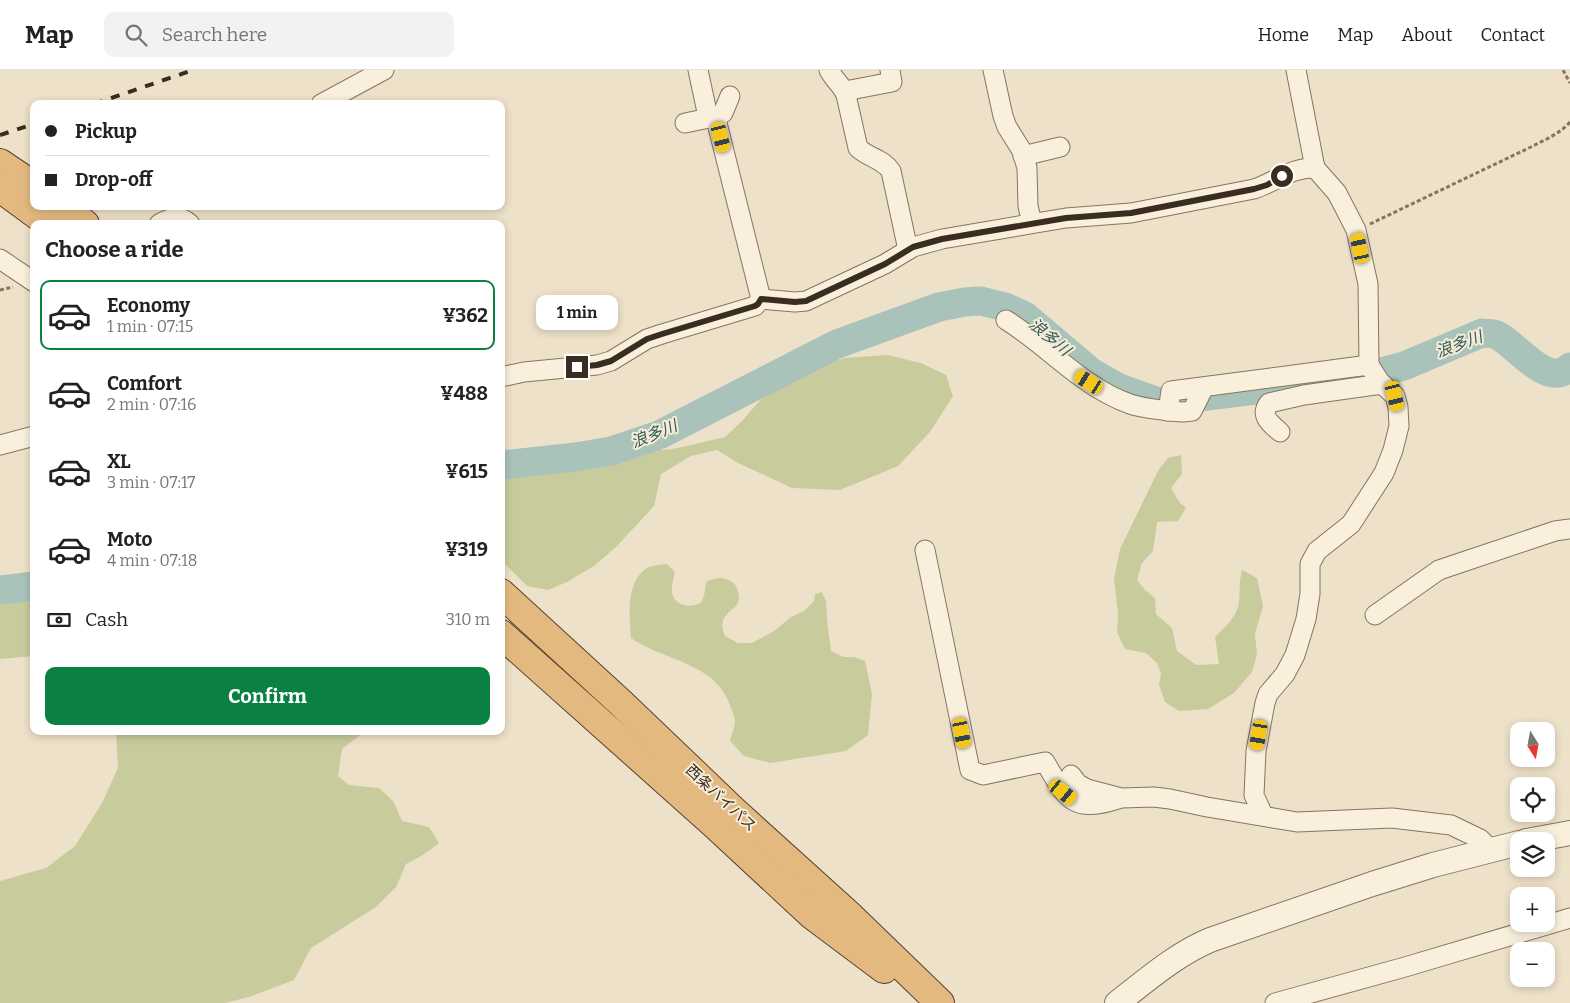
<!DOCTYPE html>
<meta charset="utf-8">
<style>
:root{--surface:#fff;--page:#f2f2f2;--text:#222;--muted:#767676;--line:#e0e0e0;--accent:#0b8043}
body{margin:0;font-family:Bitter,"Noto Sans JP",serif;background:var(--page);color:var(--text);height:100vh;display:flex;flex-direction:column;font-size:19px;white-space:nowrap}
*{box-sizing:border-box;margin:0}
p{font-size:16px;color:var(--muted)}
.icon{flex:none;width:28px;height:28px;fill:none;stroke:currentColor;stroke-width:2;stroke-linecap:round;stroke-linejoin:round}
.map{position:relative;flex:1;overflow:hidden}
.drawer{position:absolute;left:30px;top:150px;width:475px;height:515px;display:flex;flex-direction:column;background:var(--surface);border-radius:10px;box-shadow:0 2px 8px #0003}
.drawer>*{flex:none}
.guide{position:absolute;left:30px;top:30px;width:475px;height:110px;border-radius:10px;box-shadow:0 2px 8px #0003;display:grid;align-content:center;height:110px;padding:0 15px;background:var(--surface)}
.needle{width:32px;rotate:169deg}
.tools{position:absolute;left:1510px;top:652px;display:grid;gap:10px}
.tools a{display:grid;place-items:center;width:45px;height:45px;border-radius:10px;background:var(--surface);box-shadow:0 2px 8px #0003;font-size:25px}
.end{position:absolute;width:22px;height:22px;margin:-11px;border:6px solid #3a2c21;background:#fff;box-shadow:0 0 0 2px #fff}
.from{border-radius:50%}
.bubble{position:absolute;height:35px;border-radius:10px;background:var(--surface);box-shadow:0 2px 8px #0003;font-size:16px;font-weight:700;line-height:35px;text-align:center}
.car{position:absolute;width:15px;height:30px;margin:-15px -8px;border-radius:6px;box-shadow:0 0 4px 1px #0007;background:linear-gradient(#f5c518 24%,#345 0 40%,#f5c518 0 76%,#345 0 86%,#f5c518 0)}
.guide b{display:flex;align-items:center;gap:18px;height:48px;font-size:19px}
.guide b+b{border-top:1px solid var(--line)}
.guide i{width:12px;height:12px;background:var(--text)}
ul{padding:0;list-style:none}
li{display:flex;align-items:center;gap:15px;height:70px;margin:0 10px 8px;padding:0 5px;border:2px solid transparent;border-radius:10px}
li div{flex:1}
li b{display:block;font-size:19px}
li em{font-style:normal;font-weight:700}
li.selected{border-color:var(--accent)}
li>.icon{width:45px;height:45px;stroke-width:1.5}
h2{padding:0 15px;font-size:22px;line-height:60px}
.pay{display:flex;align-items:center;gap:12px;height:55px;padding:0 15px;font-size:19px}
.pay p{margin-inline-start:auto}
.button{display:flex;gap:10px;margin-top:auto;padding:10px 15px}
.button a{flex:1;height:58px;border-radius:10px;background:var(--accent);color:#fff;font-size:20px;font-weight:700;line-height:58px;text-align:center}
header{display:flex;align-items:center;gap:30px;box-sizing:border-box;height:70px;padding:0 25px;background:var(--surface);border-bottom:1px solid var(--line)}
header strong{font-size:24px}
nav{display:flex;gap:28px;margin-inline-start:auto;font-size:18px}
.search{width:350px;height:45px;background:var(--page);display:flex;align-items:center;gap:12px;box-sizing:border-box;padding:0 18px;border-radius:10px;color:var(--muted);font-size:19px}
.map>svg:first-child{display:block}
.green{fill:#c8cc9c}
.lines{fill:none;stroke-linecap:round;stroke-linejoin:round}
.river{stroke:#a9c2ba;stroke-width:29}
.minor-casing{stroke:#89735e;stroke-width:21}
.tertiary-casing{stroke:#89735e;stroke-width:26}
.trunk-casing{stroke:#584232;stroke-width:30}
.path{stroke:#89735e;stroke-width:3;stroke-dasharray:4 2.5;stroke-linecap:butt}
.minor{stroke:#f8efdc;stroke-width:19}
.tertiary{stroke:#f8efdc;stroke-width:24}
.trunk{stroke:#e4b980;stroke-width:28}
.rail{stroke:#3a2c21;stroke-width:4;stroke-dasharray:9 9;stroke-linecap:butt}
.route{stroke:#3a2c21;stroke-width:6}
.labels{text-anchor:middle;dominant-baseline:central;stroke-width:4;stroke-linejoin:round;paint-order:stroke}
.street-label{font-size:15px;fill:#3a2c21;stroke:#f5ecd8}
.water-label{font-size:16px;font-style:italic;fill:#315a55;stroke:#f5ecd8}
</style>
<header>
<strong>Map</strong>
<div class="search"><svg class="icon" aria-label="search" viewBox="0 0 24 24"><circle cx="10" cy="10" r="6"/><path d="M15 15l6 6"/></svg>Search here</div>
<nav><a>Home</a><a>Map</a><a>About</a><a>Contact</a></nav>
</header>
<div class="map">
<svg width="1570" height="933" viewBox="0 0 1570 933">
<rect width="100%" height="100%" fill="#eee1c9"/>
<g class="green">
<polygon points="887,285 921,293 946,305 953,326 930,362 898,396 840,420 792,418 738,393 717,380 691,386 661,404 654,436 617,476 594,496 567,512 548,520 527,516 501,490 501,384 606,373 637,364 654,373 662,380 678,378 725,367 743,350 761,329 805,302 844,288"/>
<path d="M 1181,385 L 1182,404 L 1171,418 L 1179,432 L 1186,438 L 1178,451 L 1157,452 L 1153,481 L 1142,493 L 1137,510 L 1145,520 L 1155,528 L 1156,544 L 1172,558 L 1177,581 L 1196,595 L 1219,594 L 1215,567 C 1225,557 1237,547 1239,532 C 1240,521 1239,511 1242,500 L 1257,508 L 1263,536 L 1255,564 L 1257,584 L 1252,602 L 1234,623 L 1208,639 L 1179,641 L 1165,632 L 1159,614 L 1161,604 L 1157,593 L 1146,583 L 1125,579 L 1117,562 L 1118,544 L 1114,509 L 1120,479 L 1159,399 L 1168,388 Z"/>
<path d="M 667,494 L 675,502 C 674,508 671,516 672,522 C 673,535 691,540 701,532 C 705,527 705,518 706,512 C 713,509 720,506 728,510 C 734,512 737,516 738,522 C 743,538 726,540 723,551 C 721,557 723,561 725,566 L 738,573 L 752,573 L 774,561 L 791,547 L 804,541 L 814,531 L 815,524 L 822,522 L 826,531 L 827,550 L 831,581 L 844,587 L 854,587 L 865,591 L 872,624 L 868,665 L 846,681 L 770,693 L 744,686 L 730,671 C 731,665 734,659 735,653 C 735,648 733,643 731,638 C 717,592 665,592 631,568 C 629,547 626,511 647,498 C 652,495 661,495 667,494 Z"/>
<polygon points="34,525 34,586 0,589 0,531 4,527"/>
<polygon points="116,661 365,661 342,679 338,706 349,715 379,718 393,731 402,751 429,757 439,773 423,785 406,794 396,817 376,837 311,878 294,910 249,927 225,933 0,933 0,811 46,798 75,776 102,733 118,698"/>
</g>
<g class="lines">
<g class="river">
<path d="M 501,395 L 576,387 L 611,381 L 659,365 L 837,274 L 939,237 L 965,232 L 981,231 L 1005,237 L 1025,246 L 1091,302 L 1119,318 L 1158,332 L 1362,307 L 1404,296 L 1482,263 C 1485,264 1490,263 1494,264 C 1515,271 1546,320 1570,297"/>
<polyline points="0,520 34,516"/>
</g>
<g class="minor-casing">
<g id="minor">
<polyline points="698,0 707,42 716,49 761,229"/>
<path d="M 829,0 C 834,10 842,15 846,25 L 858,78 C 869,88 883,89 891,101 L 908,180"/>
<polyline points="993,0 1003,46 1007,57 1022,81 1027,98 1028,136 1032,153"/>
<polyline points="1296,0 1315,98"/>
<polyline points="845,21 892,12 890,0"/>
<polyline points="321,34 384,0"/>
<polyline points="685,53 714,47 723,43 730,26"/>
<polyline points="1023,86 1060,77"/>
<path d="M 159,154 C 170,148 180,144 190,154"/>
<polyline points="0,189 34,212"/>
<path d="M 761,229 L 795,232 L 806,231 L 885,194 L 913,177 L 942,169 L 1066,148 L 1131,143 L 1254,119 C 1275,112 1292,97 1315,98 L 1337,123 L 1356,160 L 1368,214 L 1369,295"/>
<path d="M 1006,250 C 1048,276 1082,317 1130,334 C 1142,338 1155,339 1168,341"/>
<polyline points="501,307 524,302 597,295 611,291 647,269 662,264 755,236 761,229"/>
<polyline points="1204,317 1192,341 1183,342 1168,341 1171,321 1369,295 1380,312 1395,326 1398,337 1399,356 1393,380 1384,403 1351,454 1317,481 1310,494 1310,524 1306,549 1295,585 1285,604 1268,624 1265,633 1256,681 1254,725 1263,745"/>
<path d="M 1280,362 C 1271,354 1259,346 1269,333 L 1304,325 L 1382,314"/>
<polyline points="0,375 34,366"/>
<path d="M 925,480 L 970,700 L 983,705 L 1045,692 C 1066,728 1072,744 1118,729"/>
<polyline points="1375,545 1439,500 1555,461 1570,459"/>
<polyline points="1071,705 1078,714 1087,719 1121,728 1154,727 1170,729 1207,737 1297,752 1392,748 1451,755 1480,769 1491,780"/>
<polyline points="1275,933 1405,897 1570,848"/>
</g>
</g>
<g class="tertiary-casing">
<g id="tertiary">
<polyline points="1526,771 1570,763"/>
<path d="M 1117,933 C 1147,910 1175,885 1210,870 L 1372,814 L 1433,795 L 1519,773"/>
</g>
</g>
<g class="trunk-casing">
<g id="trunk">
<polyline points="0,93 34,116"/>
<polyline points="0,118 49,154"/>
<polyline points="62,136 85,154"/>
<polyline points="501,523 621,633 736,743 851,847 940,933"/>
<polyline points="501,564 714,754 812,845 884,899"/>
</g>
</g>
<g class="path">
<polyline points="1563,0 1570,13"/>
<path d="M 1370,154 L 1533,76 C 1546,69 1561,63 1570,52"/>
<polyline points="0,220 13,217"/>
</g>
<use href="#minor" class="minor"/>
<use href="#tertiary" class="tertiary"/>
<use href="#trunk" class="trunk"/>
<g class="rail">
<polyline points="94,34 193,0"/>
<polyline points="0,65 34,54"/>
</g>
</g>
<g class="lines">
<polyline class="route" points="577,297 597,295 611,291 647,269 662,264 755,236 758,234 761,229 795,232 806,231 885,194 913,177 942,169 1066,148 1131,143 1254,119 1267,115 1282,106"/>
</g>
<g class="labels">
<g class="street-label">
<text transform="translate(721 728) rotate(43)">西条バイパス</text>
</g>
<g class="water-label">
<text transform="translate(1050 267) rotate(40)">浪多川</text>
<text transform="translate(1459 274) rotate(-20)">浪多川</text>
<text transform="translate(654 364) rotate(-22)">浪多川</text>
</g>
</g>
</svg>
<div class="tools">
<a><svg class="needle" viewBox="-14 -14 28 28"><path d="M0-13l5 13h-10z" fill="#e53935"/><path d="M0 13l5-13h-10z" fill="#767676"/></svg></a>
<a><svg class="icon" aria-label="locate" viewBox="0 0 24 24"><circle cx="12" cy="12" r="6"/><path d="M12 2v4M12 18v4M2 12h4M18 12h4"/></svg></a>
<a><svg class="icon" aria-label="layers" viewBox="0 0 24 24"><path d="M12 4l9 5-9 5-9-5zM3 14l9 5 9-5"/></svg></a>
<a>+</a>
<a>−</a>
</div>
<i class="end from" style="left:1282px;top:106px"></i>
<i class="end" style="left:577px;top:297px"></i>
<div class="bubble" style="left:536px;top:225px;width:82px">1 min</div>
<i class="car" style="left:721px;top:67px;rotate:166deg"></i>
<i class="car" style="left:1360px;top:178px;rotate:348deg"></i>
<i class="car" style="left:1089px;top:312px;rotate:303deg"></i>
<i class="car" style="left:1395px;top:326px;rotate:166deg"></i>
<i class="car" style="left:962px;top:663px;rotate:169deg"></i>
<i class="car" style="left:1259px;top:665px;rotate:190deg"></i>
<i class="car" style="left:1063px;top:722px;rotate:129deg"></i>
<div class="guide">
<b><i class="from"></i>Pickup</b>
<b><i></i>Drop-off</b>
</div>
<section class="drawer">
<h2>Choose a ride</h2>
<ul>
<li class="selected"><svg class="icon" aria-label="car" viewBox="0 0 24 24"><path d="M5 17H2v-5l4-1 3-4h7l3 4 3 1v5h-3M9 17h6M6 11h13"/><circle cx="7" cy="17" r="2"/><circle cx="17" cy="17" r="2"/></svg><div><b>Economy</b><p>1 min · 07:15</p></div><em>¥362</em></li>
<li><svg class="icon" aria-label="car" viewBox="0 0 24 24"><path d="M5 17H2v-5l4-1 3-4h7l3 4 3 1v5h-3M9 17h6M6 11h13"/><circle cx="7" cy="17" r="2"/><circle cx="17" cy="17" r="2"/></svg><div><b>Comfort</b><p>2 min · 07:16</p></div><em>¥488</em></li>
<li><svg class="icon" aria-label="car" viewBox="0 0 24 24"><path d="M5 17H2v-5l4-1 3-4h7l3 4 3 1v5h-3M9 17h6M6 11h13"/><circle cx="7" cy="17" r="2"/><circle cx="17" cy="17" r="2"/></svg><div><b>XL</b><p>3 min · 07:17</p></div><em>¥615</em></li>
<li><svg class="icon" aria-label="car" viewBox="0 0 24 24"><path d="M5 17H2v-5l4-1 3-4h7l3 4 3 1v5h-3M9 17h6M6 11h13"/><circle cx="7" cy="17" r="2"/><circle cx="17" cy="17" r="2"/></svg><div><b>Moto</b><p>4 min · 07:18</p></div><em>¥319</em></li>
</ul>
<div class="pay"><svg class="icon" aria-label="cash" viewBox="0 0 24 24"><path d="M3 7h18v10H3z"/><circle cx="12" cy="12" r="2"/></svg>Cash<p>310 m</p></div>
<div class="button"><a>Confirm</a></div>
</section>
</div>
